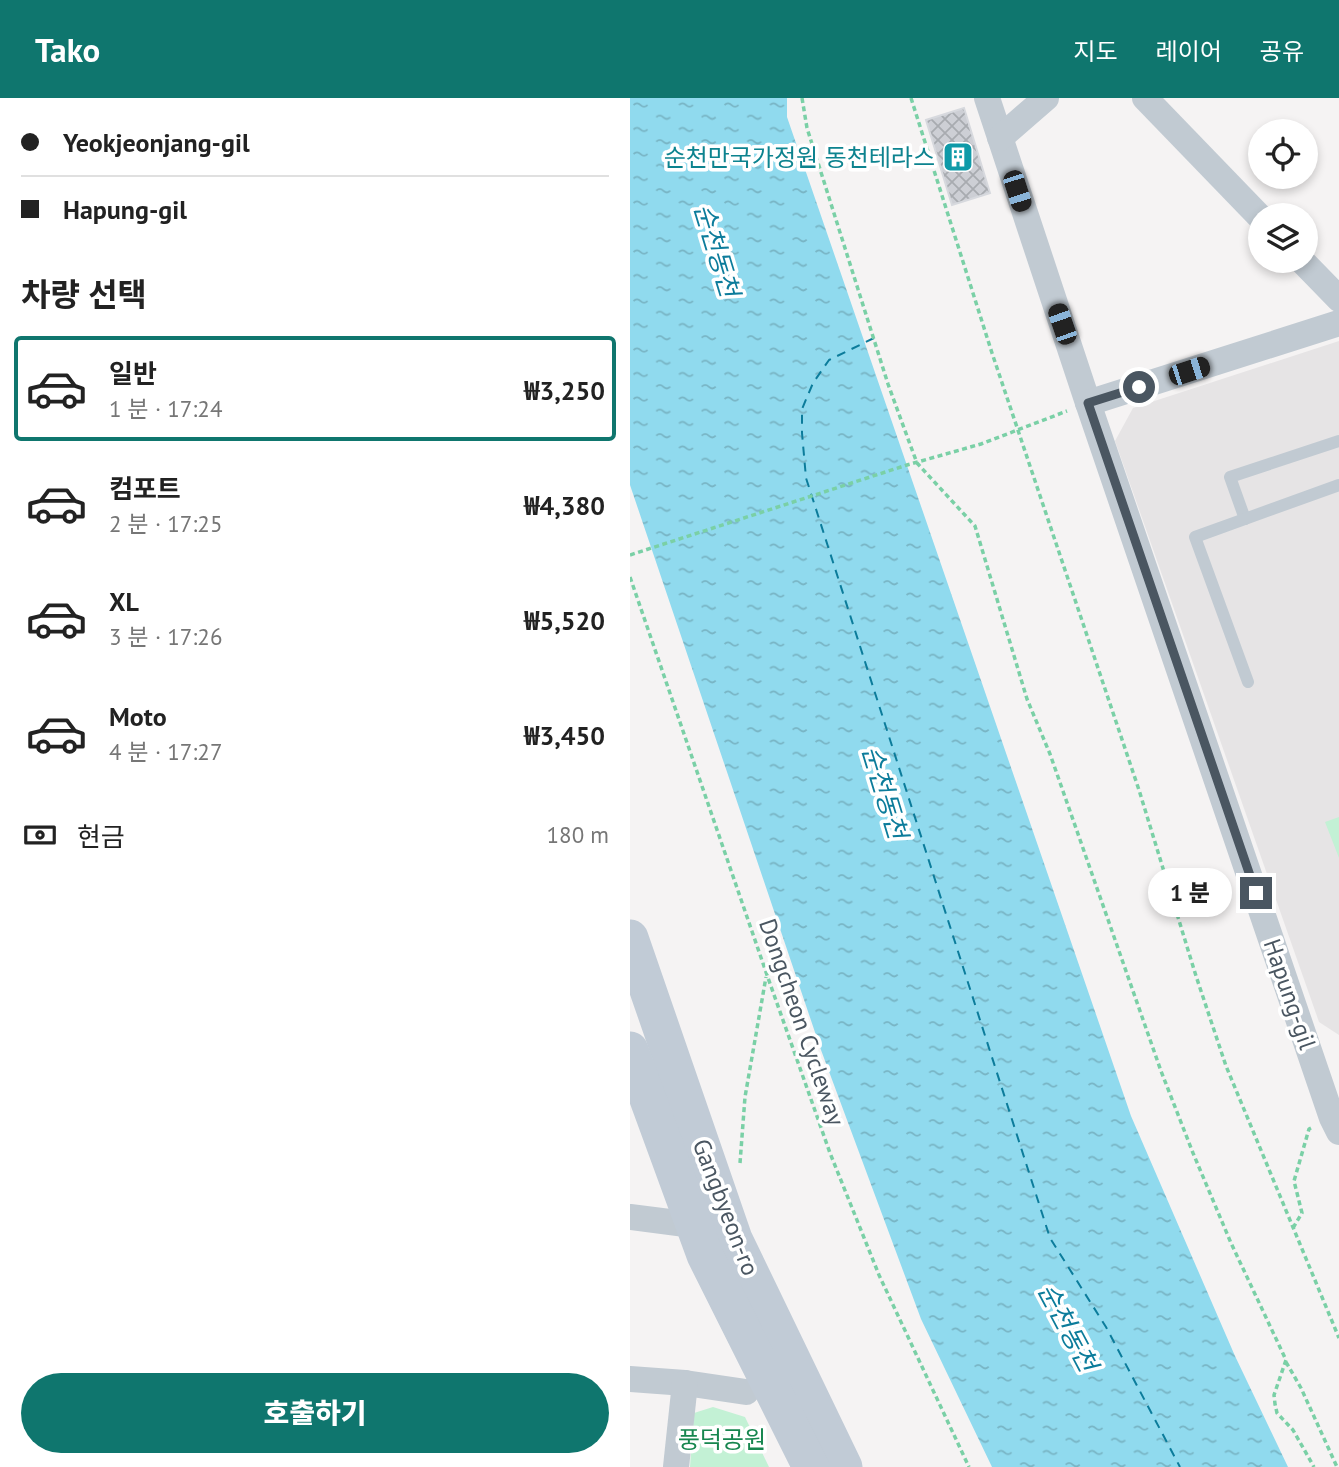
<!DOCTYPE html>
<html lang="ko">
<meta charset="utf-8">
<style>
:root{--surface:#fff;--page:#f2f2f2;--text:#222;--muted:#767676;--line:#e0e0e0;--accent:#0f766e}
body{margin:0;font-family:"PT Sans","Noto Sans KR",sans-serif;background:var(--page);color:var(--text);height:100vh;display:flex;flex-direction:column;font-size:26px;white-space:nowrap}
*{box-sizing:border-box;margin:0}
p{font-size:23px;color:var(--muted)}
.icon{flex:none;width:38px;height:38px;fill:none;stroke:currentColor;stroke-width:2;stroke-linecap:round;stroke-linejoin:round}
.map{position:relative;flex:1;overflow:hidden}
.side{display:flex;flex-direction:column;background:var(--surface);width:630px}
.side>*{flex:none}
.hud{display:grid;align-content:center;height:154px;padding:0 21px;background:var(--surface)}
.tools{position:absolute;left:618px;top:21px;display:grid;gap:14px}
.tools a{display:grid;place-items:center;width:70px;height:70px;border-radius:50%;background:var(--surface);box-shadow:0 4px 10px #0003;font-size:35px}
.end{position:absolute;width:32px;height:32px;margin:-16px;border:9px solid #4a5661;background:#fff;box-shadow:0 0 0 4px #fff}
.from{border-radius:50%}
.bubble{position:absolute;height:49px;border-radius:24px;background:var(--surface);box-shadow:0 4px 10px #0003;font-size:23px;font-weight:800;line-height:49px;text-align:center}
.car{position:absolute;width:21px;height:42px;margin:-21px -10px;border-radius:9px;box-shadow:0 0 5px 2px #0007;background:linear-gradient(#222 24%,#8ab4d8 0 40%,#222 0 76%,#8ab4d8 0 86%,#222 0)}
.hud b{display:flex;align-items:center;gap:24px;height:66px;font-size:26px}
.hud b+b{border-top:2px solid var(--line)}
.hud i{width:18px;height:18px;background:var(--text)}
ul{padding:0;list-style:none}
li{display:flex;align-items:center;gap:21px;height:105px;margin:0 14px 10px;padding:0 7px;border:4px solid transparent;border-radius:7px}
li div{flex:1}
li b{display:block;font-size:26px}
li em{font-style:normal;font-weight:800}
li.active{border-color:var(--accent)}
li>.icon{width:63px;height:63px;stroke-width:1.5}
h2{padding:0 21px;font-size:32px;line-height:84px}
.pay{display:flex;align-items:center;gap:18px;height:77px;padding:0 21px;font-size:26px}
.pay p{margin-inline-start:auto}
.primary-button{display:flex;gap:14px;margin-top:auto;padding:14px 21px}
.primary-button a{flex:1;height:80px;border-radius:42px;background:var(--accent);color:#fff;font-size:28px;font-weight:800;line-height:80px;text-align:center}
header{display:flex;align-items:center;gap:42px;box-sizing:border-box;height:98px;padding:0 35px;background:var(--accent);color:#fff}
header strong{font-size:33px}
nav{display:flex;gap:38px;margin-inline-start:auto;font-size:24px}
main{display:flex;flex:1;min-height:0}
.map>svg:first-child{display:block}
.education{fill:#e6e4e5}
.green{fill:#c3f1d5}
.water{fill:url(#water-ripples)}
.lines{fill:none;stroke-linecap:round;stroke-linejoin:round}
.ferry{stroke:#0c7c9b;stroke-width:2;stroke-dasharray:9 7;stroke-linecap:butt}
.building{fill:url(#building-cross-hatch);stroke:#d7d9de;stroke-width:2}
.path{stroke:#7ad0a6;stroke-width:3.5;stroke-dasharray:5 3.5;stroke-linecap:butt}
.lane{stroke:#c1cad2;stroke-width:12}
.street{stroke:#c1cad2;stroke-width:26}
.secondary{stroke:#c1cbd6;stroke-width:37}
.route{stroke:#4a5661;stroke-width:9}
.labels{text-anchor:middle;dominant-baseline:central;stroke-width:7;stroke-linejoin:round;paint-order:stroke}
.culture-label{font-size:24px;fill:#0d838f;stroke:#fff;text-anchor:end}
.street-label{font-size:24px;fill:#4a5661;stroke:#fff}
.park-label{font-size:24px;fill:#17864f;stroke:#fff}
.water-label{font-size:26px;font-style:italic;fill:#0c7c9b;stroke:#fff}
</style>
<header>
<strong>Tako</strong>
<nav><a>지도</a><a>레이어</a><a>공유</a></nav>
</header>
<main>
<section class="side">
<div class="hud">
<b><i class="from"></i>Yeokjeonjang-gil</b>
<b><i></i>Hapung-gil</b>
</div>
<h2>차량 선택</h2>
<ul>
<li class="active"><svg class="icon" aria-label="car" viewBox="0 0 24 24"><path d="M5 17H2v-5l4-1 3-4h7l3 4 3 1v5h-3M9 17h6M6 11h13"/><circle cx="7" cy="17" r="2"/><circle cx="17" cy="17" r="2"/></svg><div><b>일반</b><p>1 분 · 17:24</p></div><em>₩3,250</em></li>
<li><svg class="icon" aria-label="car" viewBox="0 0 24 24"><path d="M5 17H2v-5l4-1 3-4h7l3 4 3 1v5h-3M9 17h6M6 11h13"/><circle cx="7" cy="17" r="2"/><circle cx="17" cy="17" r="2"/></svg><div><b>컴포트</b><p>2 분 · 17:25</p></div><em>₩4,380</em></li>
<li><svg class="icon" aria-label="car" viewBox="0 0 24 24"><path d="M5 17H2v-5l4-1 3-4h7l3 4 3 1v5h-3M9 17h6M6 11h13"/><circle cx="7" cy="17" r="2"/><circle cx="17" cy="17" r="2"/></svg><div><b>XL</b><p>3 분 · 17:26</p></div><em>₩5,520</em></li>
<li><svg class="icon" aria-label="car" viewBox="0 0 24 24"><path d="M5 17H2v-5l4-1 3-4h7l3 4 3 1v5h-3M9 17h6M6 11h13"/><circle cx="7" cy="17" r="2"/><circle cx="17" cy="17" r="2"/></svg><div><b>Moto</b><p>4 분 · 17:27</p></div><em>₩3,450</em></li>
</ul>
<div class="pay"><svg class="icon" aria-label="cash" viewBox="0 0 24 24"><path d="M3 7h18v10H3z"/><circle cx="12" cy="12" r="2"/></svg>현금<p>180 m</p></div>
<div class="primary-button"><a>호출하기</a></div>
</section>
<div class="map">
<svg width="709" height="1369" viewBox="0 0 709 1369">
<defs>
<pattern id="water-ripples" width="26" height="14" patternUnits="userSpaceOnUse" patternTransform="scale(1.75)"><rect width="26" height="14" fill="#90daee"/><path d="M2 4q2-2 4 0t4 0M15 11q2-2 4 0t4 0" fill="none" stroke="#78b4c4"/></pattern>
<pattern id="building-cross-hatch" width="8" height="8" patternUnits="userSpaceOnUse" patternTransform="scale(1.75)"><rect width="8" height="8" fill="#cdcfd5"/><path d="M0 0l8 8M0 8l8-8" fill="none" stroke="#a8abb0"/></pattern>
</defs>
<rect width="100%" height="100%" fill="#f5f3f3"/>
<polygon class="education" points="709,243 709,937 689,924 485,343 503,310"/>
<g class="green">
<polygon points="709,719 709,760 695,724"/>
<polygon points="83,1309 115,1319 139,1369 60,1369 64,1315"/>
</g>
<polygon class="water" points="0,0 157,0 157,19 501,1018 605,1258 658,1369 362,1369 291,1221 191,952 0,387"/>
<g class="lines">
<polyline class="ferry" points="244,240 199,262 183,285 172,311 172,335 176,380 420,1140 476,1229 550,1369"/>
</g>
<polygon class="building" points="334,10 360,95 322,107 296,22"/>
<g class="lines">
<g class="path">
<polyline points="172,0 177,30 183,49 258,286 281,349 287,365 345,428 397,601 420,656 531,973 563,1055 601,1145 656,1262 644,1297 645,1306 647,1315 663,1332 684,1369"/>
<polyline points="281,0 362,255 509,692 566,878 596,968 709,1240"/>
<polyline points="0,457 277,367 351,346 437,313"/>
<polyline points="0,479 137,877 200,1055 249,1177 339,1369"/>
<polyline points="110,1065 115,999 136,879"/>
<polyline points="663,1130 672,1115 664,1083 679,1031 681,1030"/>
<polyline points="656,1264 671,1290 707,1369"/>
</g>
<g class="lane">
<polyline points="615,421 600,379 709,343"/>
<polyline points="618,584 565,439 709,387"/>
</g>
<g class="street">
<polyline points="357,0 458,305 702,1020 709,1034"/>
<polyline points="515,0 630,119"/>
<polyline points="370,40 416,0"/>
<polyline points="672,163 709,201"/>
<polyline points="458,305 709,225"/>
<polyline points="0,1119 63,1127"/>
<polyline points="0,1281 55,1285 116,1294"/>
<polyline points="46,1369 55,1285"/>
</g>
<g class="secondary">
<polyline points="0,840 104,1141 214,1369"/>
<polyline points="0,952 75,1157 181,1369"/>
</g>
</g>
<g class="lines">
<polyline class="route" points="509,289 458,305 626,795"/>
</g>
<defs>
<g id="building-square" transform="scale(1.575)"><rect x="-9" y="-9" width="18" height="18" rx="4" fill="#0f9aa8" stroke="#fff"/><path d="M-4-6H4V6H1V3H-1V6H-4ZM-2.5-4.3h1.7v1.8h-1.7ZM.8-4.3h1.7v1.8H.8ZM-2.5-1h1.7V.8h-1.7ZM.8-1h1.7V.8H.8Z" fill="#fff"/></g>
</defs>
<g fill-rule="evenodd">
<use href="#building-square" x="328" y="59"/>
</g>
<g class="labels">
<g class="culture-label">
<text x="305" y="59">순천만국가정원 동천테라스</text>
</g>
<g class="street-label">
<text transform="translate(660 896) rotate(71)">Hapung-gil</text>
<text transform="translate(172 924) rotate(71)">Dongcheon Cycleway</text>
<text transform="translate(96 1109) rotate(69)">Gangbyeon-ro</text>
</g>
<g class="park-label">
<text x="92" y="1341">풍덕공원</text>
</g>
<g class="water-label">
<text transform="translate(87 152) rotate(73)">순천동천</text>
<text transform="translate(255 694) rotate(73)">순천동천</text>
<text transform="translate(438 1229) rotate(62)">순천동천</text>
</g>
</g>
</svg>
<div class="tools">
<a><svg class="icon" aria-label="locate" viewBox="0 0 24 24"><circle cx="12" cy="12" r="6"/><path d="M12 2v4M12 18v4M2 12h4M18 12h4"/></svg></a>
<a><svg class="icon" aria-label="layers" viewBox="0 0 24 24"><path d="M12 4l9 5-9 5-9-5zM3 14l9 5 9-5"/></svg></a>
</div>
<i class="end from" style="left:509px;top:289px"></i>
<i class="end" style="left:626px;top:795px"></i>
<div class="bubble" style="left:518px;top:770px;width:84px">1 분</div>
<i class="car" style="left:387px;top:93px;rotate:162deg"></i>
<i class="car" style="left:432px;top:226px;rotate:341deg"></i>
<i class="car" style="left:559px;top:273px;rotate:72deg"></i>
</div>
</main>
